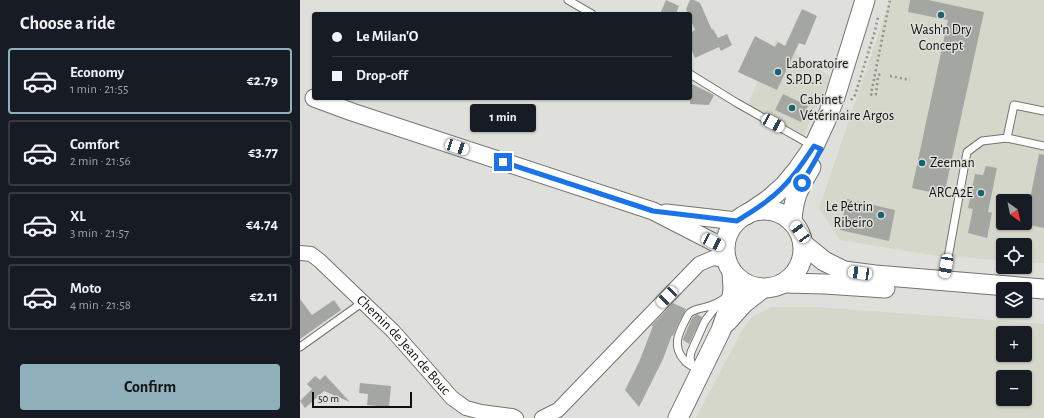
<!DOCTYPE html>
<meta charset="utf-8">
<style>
:root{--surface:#171b24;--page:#242831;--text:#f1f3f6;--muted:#9ea1a6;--line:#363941;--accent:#90b1bb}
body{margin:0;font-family:"Alegreya Sans",sans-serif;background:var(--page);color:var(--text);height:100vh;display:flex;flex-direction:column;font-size:15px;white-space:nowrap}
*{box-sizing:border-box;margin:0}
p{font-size:13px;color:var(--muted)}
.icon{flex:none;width:22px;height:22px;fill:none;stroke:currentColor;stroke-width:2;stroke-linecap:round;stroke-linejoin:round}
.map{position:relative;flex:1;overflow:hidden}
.side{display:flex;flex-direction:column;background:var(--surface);width:300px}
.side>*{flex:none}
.banner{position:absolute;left:12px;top:12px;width:380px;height:88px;border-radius:4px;box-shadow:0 1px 3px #0004;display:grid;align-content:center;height:88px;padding:0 20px;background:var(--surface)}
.needle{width:26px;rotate:147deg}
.fabs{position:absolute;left:696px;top:194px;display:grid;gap:8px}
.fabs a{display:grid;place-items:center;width:36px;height:36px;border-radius:4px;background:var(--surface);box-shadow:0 1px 3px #0004;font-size:20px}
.scale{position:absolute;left:12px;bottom:10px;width:100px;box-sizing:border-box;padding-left:4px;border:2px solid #10110f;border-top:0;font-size:11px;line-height:14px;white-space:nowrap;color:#10110f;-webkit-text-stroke:3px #dfe0db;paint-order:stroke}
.end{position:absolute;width:18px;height:18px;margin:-9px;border:5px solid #1a73e8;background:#fff;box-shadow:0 0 0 2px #fff}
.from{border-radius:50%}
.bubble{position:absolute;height:28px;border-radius:4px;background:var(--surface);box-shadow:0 1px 3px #0004;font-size:13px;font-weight:700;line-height:28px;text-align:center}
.car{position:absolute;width:12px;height:24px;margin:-12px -6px;border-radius:5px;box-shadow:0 0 3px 1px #0007;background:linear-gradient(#fff 24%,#345 0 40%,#fff 0 76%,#345 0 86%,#fff 0)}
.banner b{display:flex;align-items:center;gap:14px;height:38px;font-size:15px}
.banner b+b{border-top:1px solid var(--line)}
.banner i{width:10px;height:10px;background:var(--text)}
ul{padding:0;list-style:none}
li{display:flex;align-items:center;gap:12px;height:66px;margin:0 8px 6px;padding:0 12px;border:2px solid var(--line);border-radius:4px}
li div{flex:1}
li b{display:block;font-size:15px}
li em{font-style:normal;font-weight:700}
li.on{border-color:var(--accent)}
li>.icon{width:36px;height:36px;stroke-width:1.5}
h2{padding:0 20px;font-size:18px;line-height:48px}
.cta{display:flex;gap:8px;margin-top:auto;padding:8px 20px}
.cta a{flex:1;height:46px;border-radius:4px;background:var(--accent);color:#111;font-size:16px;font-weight:700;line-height:46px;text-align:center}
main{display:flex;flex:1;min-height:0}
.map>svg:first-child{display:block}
.built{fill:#d5d7ca;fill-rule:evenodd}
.building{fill:#a4a6a2}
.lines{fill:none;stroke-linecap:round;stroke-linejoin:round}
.service-casing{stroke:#73746f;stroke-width:9}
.minor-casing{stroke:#73746f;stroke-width:16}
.tertiary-casing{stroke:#73746f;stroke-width:19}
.secondary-casing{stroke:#73746f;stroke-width:21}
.path{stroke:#91928e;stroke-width:2.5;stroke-dasharray:2 3;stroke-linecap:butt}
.service{stroke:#fff;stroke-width:7}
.minor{stroke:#fff;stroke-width:14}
.tertiary{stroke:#fff;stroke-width:17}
.secondary{stroke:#fff;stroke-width:19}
.route{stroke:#1a73e8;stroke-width:5}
.poi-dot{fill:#1a6172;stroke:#dfe0db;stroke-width:1.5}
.labels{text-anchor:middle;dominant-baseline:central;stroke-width:3;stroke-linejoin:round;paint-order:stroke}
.poi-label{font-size:14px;fill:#10110f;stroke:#dfe0db;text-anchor:start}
.street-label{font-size:14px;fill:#10110f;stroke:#dfe0db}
</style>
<main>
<section class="side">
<h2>Choose a ride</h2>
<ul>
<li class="on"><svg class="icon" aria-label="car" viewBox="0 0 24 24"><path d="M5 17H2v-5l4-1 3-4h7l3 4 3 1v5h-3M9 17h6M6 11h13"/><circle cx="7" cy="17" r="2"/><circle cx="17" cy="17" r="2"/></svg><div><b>Economy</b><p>1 min · 21:55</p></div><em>€2.79</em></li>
<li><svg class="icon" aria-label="car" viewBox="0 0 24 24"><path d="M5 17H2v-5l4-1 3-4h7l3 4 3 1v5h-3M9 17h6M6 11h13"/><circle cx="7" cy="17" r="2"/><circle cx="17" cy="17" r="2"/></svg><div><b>Comfort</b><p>2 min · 21:56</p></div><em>€3.77</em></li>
<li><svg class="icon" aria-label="car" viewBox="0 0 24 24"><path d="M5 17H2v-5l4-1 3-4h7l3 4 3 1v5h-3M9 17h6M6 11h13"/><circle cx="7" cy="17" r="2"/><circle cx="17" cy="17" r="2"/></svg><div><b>XL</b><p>3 min · 21:57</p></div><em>€4.74</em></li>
<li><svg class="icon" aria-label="car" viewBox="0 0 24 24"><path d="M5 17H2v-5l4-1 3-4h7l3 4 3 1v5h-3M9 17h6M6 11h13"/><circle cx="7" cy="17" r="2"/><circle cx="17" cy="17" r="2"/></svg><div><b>Moto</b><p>4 min · 21:58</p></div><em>€2.11</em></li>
</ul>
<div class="cta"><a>Confirm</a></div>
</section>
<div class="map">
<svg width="744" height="418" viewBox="0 0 744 418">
<rect width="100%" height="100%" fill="#dfe0db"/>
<g class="built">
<path d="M 590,0 L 744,0 L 744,263 L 725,262 L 725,245 L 703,245 L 703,260 L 638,256 L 540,240 L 519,208 ZM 703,201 L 725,201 L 725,223 L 703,223 Z"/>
<polygon points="476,40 531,77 504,135 447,106"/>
<path d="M 471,307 L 516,307 L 744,324 L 744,418 L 396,418 L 442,330 L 452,317 ZM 703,333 L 725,333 L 725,355 L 703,355 ZM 703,377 L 725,377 L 725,399 L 703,399 Z"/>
</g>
<g class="building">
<polygon points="366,0 379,6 376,14 360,14"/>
<polygon points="390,0 394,0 400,3 412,30 413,29 418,38 427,34 432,45 421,51 419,47 395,58 390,46 390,33 395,30 390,19 390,14 388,14 386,9"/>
<polygon points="610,0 628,0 684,12 644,195 612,188 648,20 608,12"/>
<polygon points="502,9 517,16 505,45 499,43 477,90 438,72 455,36 475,47 478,42 485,46"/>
<polygon points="390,83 414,95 409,105 390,104"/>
<polygon points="483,94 508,106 501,122 475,110"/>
<polygon points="739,154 744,155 744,228 725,224"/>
<polygon points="686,166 697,168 688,212 692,213 687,238 668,233 673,209 668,208 675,174 683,175"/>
<polygon points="547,199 595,210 589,241 540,230"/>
<polygon points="0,299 12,315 34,300 41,310 0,339"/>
<polygon points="373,303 386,309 384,313 378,324 373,336 372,335 363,359 339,407 325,390 339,362 353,326 351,326"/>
<polygon points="397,314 402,317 389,344 383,340 383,339 392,318"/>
<polygon points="25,375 50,402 24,391 5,408 0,401 12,389 7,384 15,376 20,380"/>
<polygon points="60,383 91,386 89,407 67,405 68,394 59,393"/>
</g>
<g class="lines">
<g class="service-casing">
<g id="service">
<polyline points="268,0 292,14"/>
<polyline points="390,74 437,103 513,146"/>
<polyline points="707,138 714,105 744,111"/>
<polyline points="644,280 667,152 682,141 707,138 744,146"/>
<polyline points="0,347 63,302"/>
<polyline points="392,365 390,358 391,352 405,321 418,304"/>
<path d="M 400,371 C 396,368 388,365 385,361 C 370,345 380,331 388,315 C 393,308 402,309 409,306 C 416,304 422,301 427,296"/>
</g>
</g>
<g class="minor-casing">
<g id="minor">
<path id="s1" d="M 0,253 L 11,254 L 20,261 L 93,331 L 152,398 L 166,408 L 181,412 L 212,416 L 216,418"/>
<polyline points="242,418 258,410 399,264 413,258 426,260"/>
</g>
</g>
<g class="tertiary-casing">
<g id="tertiary">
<polyline points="14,98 52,112 353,211 425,248"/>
<polyline points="366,213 437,221"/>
</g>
</g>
<g class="secondary-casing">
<g id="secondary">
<circle cx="464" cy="249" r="39"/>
<polyline points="446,215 468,200 484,186 498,169 514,146 526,120 535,97 565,0"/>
<path d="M 492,222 C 493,197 499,188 511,167"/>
<polyline points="503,244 524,261 544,271 575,275 744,289"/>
<polyline points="485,283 525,284 585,288"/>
<polyline points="427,322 444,303 462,289"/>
<polyline points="378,418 421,330 432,298 433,288 432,272"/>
</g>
</g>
<g class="path">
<polyline points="580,74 578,76 576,94 575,95 572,95 571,94 590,0"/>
<polyline points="590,76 610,80"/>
<polyline points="551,100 555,95 575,31 578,17"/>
</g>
<use href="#service" class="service"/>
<use href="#minor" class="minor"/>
<use href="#tertiary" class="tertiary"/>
<use href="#secondary" class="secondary"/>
</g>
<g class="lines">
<path class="route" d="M 203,162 L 353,211 L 437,221 C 447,214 459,208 468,200 C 487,186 501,166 514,146 L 521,149 L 516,159 L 502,183"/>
</g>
<g class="poi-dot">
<circle cx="641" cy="15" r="4"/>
<circle cx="478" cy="72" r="4"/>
<circle cx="492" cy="108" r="4"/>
<circle cx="622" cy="163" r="4"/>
<circle cx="681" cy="193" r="4"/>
<circle cx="581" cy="215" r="4"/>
</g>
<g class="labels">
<g class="poi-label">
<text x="641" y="30" text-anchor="middle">Wash'n Dry<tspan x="641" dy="16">Concept</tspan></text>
<text x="486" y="64">Laboratoire<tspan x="486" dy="16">S.P.D.P.</tspan></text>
<text x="500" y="100">Cabinet<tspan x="500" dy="16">Vétérinaire Argos</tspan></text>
<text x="630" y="163">Zeeman</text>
<text x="673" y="193" text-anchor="end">ARCA2E</text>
<text x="573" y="207" text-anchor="end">Le Pétrin<tspan x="573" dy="16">Ribeiro</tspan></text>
</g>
<g class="street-label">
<text stroke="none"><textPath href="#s1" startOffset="141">Chemin de Jean de Bouc</textPath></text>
</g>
</g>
</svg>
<div class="fabs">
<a><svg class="needle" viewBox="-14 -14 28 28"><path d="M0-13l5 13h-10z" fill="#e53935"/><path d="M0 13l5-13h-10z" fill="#9ea1a6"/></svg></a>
<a><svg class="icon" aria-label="locate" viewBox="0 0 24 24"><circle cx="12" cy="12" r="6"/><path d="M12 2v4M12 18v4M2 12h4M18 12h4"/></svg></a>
<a><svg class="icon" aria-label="layers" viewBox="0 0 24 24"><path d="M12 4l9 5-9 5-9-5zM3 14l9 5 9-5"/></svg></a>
<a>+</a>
<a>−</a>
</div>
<div class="scale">50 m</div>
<i class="end from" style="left:502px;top:183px"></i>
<i class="end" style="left:203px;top:162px"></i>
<div class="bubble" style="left:170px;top:104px;width:66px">1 min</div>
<i class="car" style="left:473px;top:123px;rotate:119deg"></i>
<i class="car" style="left:157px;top:147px;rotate:108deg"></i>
<i class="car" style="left:500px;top:232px;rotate:324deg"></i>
<i class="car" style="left:413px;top:242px;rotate:117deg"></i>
<i class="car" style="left:646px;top:266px;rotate:190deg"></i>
<i class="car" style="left:560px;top:273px;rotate:278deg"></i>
<i class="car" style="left:367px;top:297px;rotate:224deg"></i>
<div class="banner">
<b><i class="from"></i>Le Milan'O</b>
<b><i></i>Drop-off</b>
</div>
</div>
</main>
